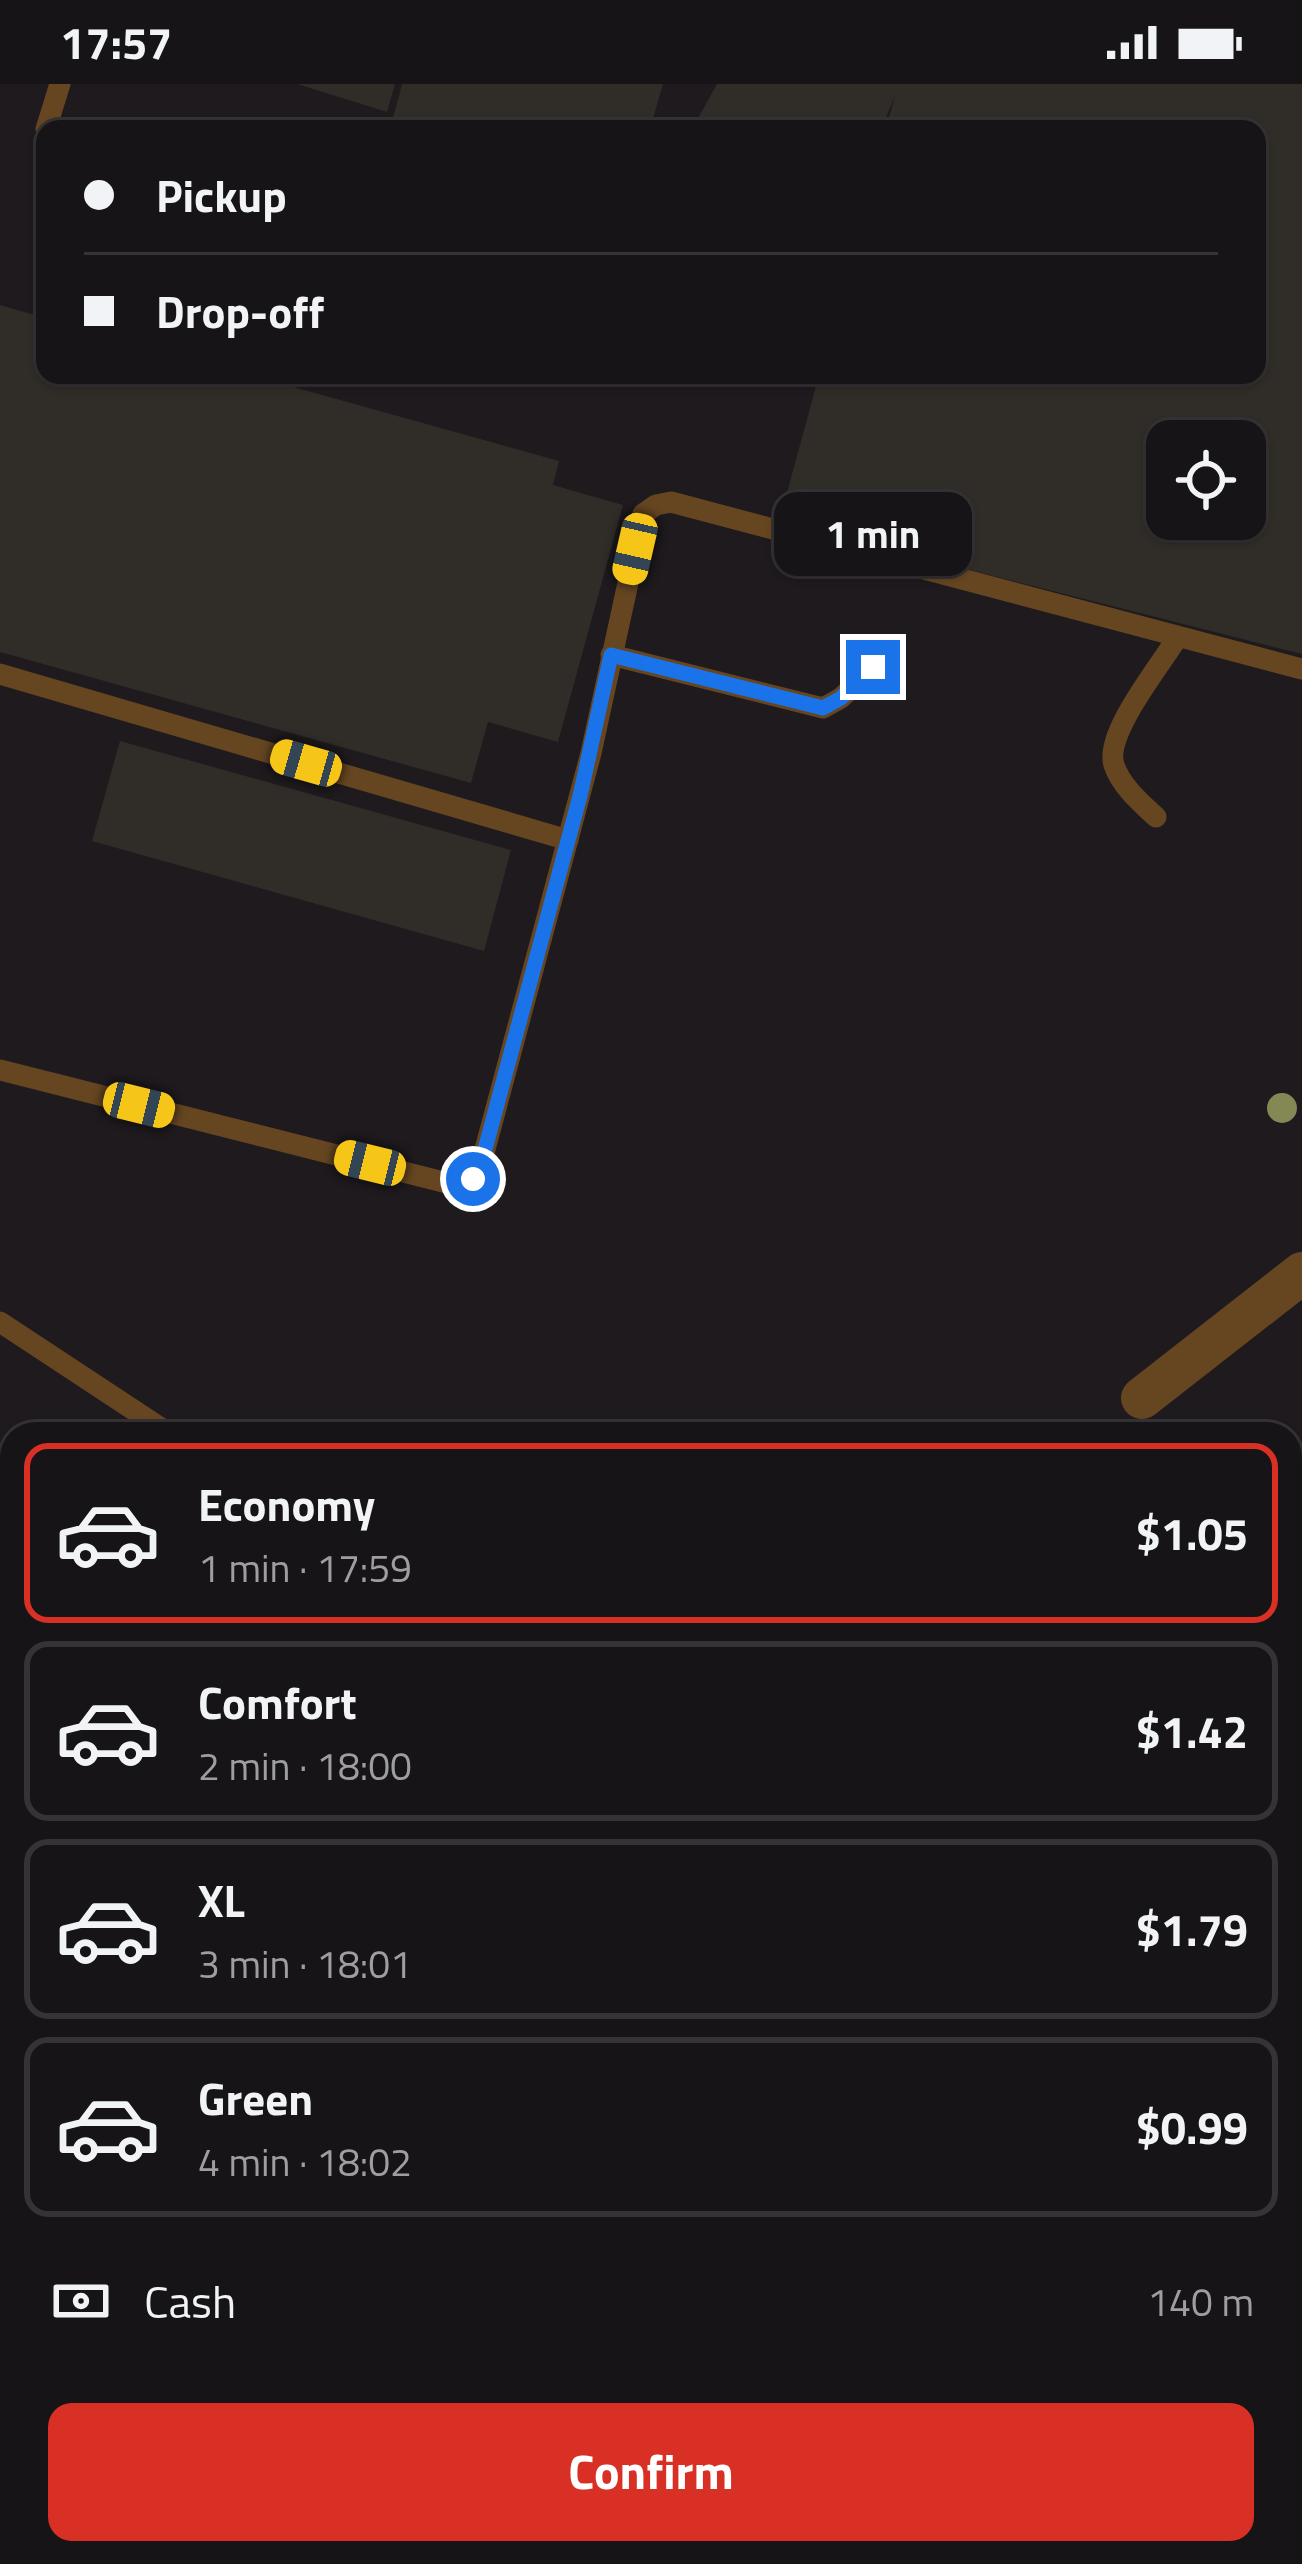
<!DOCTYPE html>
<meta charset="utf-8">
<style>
:root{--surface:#161416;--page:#232123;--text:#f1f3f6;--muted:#9e9ea1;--line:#353335;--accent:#d93025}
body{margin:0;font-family:"Titillium Web",sans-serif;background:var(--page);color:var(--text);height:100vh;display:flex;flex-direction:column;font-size:45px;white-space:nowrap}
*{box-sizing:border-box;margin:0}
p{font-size:39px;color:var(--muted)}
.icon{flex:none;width:66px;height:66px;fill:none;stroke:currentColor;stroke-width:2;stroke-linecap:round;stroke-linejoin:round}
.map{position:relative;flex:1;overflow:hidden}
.sheet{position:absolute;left:0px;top:1338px;width:1302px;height:1143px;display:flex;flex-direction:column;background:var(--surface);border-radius:36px 36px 0 0;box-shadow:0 3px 9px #0004,0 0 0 3px var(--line)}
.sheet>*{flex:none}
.guide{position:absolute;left:36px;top:36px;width:1230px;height:264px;border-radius:24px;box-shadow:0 3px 9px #0004,0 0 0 3px var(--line);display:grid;align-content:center;height:264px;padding:0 48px;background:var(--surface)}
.fabs{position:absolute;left:1146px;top:336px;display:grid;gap:24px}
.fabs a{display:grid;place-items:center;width:120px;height:120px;border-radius:24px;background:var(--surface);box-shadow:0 3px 9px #0004,0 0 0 3px var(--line);font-size:60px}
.end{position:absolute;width:54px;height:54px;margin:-27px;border:15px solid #1a73e8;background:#fff;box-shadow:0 0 0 6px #fff}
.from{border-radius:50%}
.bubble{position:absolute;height:84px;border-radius:24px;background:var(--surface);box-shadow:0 3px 9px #0004,0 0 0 3px var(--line);font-size:39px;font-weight:700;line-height:84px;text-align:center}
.car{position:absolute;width:36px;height:72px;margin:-36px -18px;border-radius:15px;box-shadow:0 0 9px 3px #0007;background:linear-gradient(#f5c518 24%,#345 0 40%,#f5c518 0 76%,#345 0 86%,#f5c518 0)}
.guide b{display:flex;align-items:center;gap:42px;height:114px;font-size:45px}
.guide b+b{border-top:3px solid var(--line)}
.guide i{width:30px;height:30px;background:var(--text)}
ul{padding:21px 0 0;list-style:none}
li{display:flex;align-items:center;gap:36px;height:180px;margin:0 24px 18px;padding:0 24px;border:6px solid var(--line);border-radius:24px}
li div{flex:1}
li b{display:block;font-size:45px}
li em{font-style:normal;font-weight:700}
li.active{border-color:var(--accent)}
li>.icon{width:108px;height:108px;stroke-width:1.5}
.pay{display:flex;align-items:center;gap:30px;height:132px;padding:0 48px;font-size:45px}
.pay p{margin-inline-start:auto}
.button{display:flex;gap:24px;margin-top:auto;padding:24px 48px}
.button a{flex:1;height:138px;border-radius:24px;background:var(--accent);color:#fff;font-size:48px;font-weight:700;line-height:138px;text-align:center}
.status{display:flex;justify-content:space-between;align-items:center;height:84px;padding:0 60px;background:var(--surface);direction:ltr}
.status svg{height:33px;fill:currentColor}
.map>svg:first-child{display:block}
.building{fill:#302c27;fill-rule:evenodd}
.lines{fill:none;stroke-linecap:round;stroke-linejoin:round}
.service{stroke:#664621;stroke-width:21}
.minor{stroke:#664621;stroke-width:42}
.tertiary{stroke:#664621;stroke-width:51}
.secondary{stroke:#8f5d1a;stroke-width:57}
.tree{fill:#838855}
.route{stroke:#1a73e8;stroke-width:15}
</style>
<div class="status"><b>17:57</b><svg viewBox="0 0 49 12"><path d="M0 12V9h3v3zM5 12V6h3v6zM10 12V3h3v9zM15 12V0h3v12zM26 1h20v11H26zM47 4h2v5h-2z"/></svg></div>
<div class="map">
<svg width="1302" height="2480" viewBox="0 0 1302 2480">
<rect width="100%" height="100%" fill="#1e1a1e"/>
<g class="building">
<polygon points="297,0 395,0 387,28"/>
<polygon points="402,0 663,0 650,45 432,45 393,34"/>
<path d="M 717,0 L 1302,0 L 1302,570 L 779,438 L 819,291 L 1257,291 L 1257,45 L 886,45 L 895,12 L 881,45 L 692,45 ZM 1167,357 L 1245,357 L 1245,435 L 1167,435 Z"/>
<polygon points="0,221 45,234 45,291 250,291 559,377 553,401 623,421 558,658 488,638 471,699 0,568"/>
<polygon points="120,657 511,766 484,867 92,757"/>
<polygon points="1290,1479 1302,1486 1290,1527"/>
<polygon points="1290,2172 1302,2179 1302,2201 1297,2210 1290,2206"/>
<polygon points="224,2469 351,2469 349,2480 223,2480"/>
<polygon points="758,2469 881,2469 880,2480 757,2480"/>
</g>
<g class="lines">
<g class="service">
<polyline points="46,45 60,0"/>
<polyline points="611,571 823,624 841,614 873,583"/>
<polyline points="0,590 568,756"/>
<path d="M 1156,733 C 1140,718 1121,702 1114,681 C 1104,650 1160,582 1177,554"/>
<polyline points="0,986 463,1103 480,1084 591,669 643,430 656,421 671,418 1302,585"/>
<polyline points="0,1238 170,1350"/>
<polyline points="1290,1617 1302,1621"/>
<polyline points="1290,1951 1302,1957"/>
<polyline points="496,2469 574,2480"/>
<polyline points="214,2480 214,2469"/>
</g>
<g class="minor">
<polyline points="1142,1314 1302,1189"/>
<polyline points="0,1908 12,1913"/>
<polyline points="140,2480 140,2469"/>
</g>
<polyline class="tertiary" points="0,1654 12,1663"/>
<g class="secondary">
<polyline points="1290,1814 1302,1728"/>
<polyline points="1290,2317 1302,2326"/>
<polyline points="0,2333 12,2327"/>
</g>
</g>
<circle class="tree" cx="1282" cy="1024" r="15"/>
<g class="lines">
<polyline class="route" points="473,1095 480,1084 580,712 611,571 823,624 841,614 873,583"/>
</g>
</svg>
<div class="fabs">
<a><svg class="icon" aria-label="locate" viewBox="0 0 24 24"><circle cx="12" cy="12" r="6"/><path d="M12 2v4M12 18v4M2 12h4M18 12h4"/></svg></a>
</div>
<i class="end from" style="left:473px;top:1095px"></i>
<i class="end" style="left:873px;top:583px"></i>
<div class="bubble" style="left:774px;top:408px;width:198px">1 min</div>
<i class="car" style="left:635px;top:465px;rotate:193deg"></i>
<i class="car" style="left:306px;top:679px;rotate:286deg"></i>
<i class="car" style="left:139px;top:1021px;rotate:104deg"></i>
<i class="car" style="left:370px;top:1079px;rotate:284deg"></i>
<div class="guide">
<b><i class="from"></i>Pickup</b>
<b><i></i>Drop-off</b>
</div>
<section class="sheet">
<ul>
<li class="active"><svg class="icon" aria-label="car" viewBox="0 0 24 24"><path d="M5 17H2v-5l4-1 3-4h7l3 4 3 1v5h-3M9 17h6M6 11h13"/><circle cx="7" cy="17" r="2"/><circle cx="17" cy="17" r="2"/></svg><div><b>Economy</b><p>1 min · 17:59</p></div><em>$1.05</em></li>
<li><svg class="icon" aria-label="car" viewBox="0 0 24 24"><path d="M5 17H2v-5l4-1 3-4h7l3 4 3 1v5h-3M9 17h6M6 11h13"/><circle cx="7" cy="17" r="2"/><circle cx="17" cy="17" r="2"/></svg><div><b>Comfort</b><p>2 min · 18:00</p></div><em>$1.42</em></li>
<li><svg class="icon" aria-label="car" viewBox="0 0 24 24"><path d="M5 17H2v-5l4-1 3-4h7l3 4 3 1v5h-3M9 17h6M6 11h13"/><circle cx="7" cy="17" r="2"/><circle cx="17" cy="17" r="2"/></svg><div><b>XL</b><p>3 min · 18:01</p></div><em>$1.79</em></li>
<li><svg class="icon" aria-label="car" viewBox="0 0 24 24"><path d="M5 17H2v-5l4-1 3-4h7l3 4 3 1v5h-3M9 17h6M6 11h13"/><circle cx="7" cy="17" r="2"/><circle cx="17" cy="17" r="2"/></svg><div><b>Green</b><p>4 min · 18:02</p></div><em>$0.99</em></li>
</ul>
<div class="pay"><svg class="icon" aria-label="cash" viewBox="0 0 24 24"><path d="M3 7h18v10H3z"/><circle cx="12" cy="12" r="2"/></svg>Cash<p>140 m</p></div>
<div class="button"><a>Confirm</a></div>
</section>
</div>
